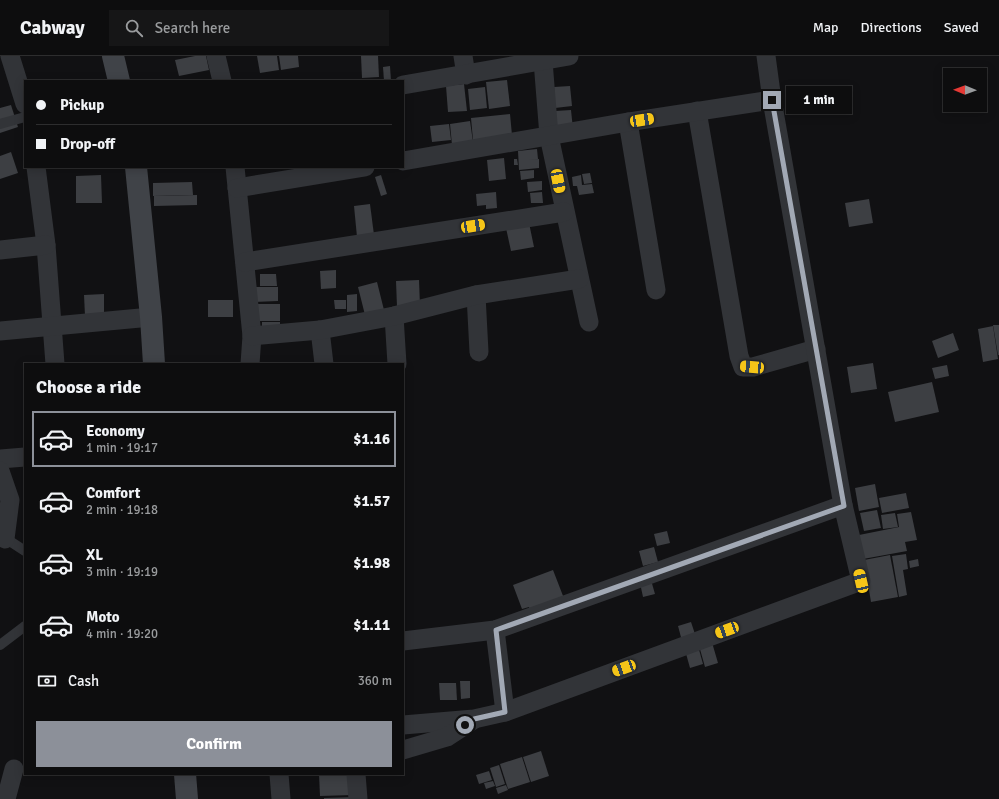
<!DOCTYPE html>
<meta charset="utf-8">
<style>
:root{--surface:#0d0d0e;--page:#161617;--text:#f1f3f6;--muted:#9a9c9e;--line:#2d2d2e;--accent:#8c9099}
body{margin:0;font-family:Signika,sans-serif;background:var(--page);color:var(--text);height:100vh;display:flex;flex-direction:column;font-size:15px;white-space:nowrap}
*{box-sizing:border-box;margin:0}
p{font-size:13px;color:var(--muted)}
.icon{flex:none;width:22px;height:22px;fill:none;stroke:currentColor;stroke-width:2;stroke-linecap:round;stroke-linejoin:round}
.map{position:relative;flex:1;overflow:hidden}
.sheet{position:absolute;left:24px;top:307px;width:380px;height:412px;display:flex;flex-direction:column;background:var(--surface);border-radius:0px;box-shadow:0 2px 10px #0003,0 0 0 1px var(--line)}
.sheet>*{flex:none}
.top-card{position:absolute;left:24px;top:24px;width:380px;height:88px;border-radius:0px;box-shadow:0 2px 10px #0003,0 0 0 1px var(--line);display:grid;align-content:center;height:88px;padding:0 12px;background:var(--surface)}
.needle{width:26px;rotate:271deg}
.buttons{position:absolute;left:943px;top:12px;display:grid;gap:8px}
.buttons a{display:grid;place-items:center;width:44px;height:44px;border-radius:0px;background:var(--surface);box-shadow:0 2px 10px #0003,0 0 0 1px var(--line);font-size:20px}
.end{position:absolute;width:18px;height:18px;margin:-9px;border:5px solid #a2a9b5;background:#111;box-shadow:0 0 0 2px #111}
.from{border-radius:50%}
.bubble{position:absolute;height:28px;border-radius:0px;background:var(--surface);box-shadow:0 2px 10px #0003,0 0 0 1px var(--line);font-size:13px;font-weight:700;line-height:28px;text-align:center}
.car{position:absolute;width:12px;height:24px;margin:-12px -6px;border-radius:5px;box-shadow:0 0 3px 1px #0007;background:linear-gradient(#f5c518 24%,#345 0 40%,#f5c518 0 76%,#345 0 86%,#f5c518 0)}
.top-card b{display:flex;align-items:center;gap:14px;height:38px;font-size:15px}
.top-card b+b{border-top:1px solid var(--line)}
.top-card i{width:10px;height:10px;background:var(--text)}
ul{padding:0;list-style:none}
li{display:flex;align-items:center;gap:12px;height:56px;margin:0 8px 6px;padding:0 4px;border:2px solid transparent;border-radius:0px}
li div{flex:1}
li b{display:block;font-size:15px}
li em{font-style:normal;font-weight:700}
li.active{border-color:var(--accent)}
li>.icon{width:36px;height:36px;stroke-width:1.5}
h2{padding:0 12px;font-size:18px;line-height:48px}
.pay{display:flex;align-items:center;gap:10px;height:44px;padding:0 12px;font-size:15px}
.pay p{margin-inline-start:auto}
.button{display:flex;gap:8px;margin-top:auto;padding:8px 12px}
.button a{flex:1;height:46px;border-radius:0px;background:var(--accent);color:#fff;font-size:16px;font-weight:700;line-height:46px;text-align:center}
header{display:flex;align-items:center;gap:24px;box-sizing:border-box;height:56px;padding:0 20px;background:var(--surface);border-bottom:1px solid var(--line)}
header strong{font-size:19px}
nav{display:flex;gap:22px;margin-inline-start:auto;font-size:14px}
.search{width:280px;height:36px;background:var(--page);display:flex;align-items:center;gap:10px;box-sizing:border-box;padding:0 14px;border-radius:0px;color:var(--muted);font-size:15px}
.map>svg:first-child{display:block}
.building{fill:#3d3f43}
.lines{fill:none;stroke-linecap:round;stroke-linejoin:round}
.lane{stroke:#323438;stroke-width:10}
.street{stroke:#323438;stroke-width:19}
.secondary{stroke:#404348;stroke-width:22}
.route{stroke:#a2a9b5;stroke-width:5}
</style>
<header>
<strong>Cabway</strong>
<div class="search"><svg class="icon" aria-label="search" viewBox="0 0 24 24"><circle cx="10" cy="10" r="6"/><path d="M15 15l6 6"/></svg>Search here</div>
<nav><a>Map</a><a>Directions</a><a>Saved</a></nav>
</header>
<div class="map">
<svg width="999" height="743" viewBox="0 0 999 743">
<rect width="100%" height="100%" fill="#111113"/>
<g class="building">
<polygon points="195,0 206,0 209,14 179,20 175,4"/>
<polygon points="257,0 277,0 279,14 260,17"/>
<polygon points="279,0 298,0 299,11 281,14"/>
<polygon points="361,0 378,0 379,21 362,22"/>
<polygon points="390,10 391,25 384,25 383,11"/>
<polygon points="507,24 510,50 489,53 486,26"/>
<polygon points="464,28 467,55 448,56 446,30"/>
<polygon points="570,30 572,50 555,52 554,31"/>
<polygon points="485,31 487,52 470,54 468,33"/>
<polygon points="11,49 18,71 0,77 0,52"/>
<polygon points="571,54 573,73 557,74 555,55"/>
<polygon points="510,58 512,79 473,84 471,62"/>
<polygon points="470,65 473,86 452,89 450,68"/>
<polygon points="449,68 451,84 432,86 430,70"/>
<polygon points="537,93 538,103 529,104 539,103 539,112 519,114 518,95"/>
<polygon points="11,96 18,117 0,123 0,100"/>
<polygon points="504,102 506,123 489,125 487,104"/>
<polygon points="514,103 517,103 518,109 514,109"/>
<polygon points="534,114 534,122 521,124 520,115"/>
<polygon points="590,117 592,127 584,128 582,118"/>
<polygon points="101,119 102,147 76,147 76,120"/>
<polygon points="381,119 387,138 381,140 375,121"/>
<polygon points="581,119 582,129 592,128 594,137 579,139 577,130 573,130 572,121"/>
<polygon points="542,125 542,134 528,136 527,126"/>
<polygon points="192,126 193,139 153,140 153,127"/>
<polygon points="496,136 497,152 486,153 486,149 477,150 476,138"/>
<polygon points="542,136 543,147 531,147 530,137"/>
<polygon points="197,139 197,149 154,150 154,140"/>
<polygon points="869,143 873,167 849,171 845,147"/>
<polygon points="370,148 374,179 357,181 354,150"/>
<polygon points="529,167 534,191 511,195 506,172"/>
<polygon points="336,214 336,232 321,233 320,215"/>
<polygon points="260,218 276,218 277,230 260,230"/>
<polygon points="419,224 420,250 397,251 396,225"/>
<polygon points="377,226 384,254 365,259 358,231"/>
<polygon points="251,231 278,231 278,245 251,246"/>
<polygon points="104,238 104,259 85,260 84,239"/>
<polygon points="357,238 357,255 347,256 347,239"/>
<rect x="208" y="244" width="25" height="17"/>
<polygon points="334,244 346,244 346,253 335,253"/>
<rect x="256" y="248" width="24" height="17"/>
<rect x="262" y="266" width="18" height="9"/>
<polygon points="993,269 999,269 999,299 998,299"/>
<polygon points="993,270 998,303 983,306 978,273"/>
<polygon points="953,277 959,294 938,302 932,285"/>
<polygon points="873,307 877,333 851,337 847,311"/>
<polygon points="947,309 949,320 935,323 932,312"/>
<polygon points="932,326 939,356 895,366 888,336"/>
<polygon points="875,428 879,451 859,455 855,432"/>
<polygon points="906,437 909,452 882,457 879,442"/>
<polygon points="877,454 881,472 864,475 860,457"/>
<polygon points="911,456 917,484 905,486 907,495 863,503 859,479 899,471 897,458"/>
<polygon points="895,457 898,471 883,473 881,459"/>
<polygon points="667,475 670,487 657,490 654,478"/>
<polygon points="654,491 658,506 643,510 639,495"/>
<polygon points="906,498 908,513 903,514 907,539 899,541 892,500"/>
<polygon points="890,499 898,541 871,546 864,504"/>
<polygon points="918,503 919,510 910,512 909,505"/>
<polygon points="553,514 565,545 531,558 529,551 522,553 513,529"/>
<polygon points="651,524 655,538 643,541 640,527"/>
<polygon points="691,566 696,581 682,585 678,570"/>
<polygon points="711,583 718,607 705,611 698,586"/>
<polygon points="698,590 703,608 690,612 685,594"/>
<polygon points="460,625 470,625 470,642 461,643"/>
<polygon points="439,627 456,627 457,644 440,644"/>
<polygon points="541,695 549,720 531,726 523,701"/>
<polygon points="522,701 530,726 508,733 500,708"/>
<polygon points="499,709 505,728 496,731 490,712"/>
<polygon points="489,715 492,724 479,728 476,719"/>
<polygon points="319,718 353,718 353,739 320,740"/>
<polygon points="493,725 495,730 486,733 484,727"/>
<polygon points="506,729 508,734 498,738 496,732"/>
<polygon points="356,741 356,743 324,743 324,742"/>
</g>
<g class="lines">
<g class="lane">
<polyline points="0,68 25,61"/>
<polyline points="2,480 25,495"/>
<polyline points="0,589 25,570"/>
</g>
<g class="street">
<polyline points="10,0 25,48"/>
<polyline points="216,0 222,25"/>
<polyline points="463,0 466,19"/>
<polyline points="543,5 549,80 589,266"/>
<polyline points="403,29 569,0"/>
<polyline points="697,55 739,300 743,311 753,311 816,293"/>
<polyline points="628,66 656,234"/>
<polyline points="403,105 628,66 772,44"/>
<polyline points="36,111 46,189 55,308"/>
<polyline points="235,111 252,280 250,308"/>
<polyline points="237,132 365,111"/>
<polyline points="0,194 46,189"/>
<polyline points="245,206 564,156"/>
<polyline points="476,239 479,296"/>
<polyline points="394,260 397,308"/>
<polyline points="320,274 324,308"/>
<polyline points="0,275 151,261"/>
<polyline points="252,280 320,274 394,260 476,239 579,223"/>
<polyline points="0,403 25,401"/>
<polyline points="0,415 10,444 5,483"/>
<polyline points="495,574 505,656"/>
<polyline points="403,585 495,574 843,449"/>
<polyline points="403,669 474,663 505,656 861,525 843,449 772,44 766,0"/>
<polyline points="403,694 447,681 473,664"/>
<polyline points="279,718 281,743"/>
<polyline points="356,718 358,743"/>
<polyline points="6,743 14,713"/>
</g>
<g class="secondary">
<polyline points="113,0 119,25"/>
<polyline points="136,111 151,261 154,308"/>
<polyline points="185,718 187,743"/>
</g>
</g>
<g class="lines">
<polyline class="route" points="465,669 474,663 505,656 496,574 844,450 772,44"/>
</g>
</svg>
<div class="buttons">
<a><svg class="needle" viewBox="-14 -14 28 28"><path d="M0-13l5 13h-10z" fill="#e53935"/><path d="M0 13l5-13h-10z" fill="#9a9c9e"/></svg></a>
</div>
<i class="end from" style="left:465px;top:669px"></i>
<i class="end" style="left:772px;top:44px"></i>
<div class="bubble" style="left:786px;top:30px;width:66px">1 min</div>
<i class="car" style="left:642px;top:64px;rotate:81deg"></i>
<i class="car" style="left:558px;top:125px;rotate:169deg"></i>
<i class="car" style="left:473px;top:170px;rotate:81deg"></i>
<i class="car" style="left:752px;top:311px;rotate:275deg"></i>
<i class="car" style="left:861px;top:525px;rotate:347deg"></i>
<i class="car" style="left:727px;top:574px;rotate:250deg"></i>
<i class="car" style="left:624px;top:612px;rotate:250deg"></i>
<div class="top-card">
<b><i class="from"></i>Pickup</b>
<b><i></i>Drop-off</b>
</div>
<section class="sheet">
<h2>Choose a ride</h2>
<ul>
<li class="active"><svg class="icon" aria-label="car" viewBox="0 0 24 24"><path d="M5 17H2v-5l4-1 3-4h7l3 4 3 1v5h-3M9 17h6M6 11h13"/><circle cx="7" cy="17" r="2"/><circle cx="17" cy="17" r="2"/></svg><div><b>Economy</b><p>1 min · 19:17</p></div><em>$1.16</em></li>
<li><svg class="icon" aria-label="car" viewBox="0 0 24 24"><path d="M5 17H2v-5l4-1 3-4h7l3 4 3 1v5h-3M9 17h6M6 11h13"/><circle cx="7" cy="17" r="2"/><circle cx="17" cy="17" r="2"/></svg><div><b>Comfort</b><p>2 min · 19:18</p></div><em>$1.57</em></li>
<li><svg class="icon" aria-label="car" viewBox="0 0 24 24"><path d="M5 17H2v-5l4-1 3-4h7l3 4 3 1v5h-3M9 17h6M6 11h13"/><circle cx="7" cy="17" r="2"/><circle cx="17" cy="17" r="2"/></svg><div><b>XL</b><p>3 min · 19:19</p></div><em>$1.98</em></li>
<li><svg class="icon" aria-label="car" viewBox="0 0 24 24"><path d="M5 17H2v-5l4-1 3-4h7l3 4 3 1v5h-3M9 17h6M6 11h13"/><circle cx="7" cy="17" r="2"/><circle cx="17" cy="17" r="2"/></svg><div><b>Moto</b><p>4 min · 19:20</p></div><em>$1.11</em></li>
</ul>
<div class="pay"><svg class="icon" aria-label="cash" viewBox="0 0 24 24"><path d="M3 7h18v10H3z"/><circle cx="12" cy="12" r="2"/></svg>Cash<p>360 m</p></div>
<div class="button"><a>Confirm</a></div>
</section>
</div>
